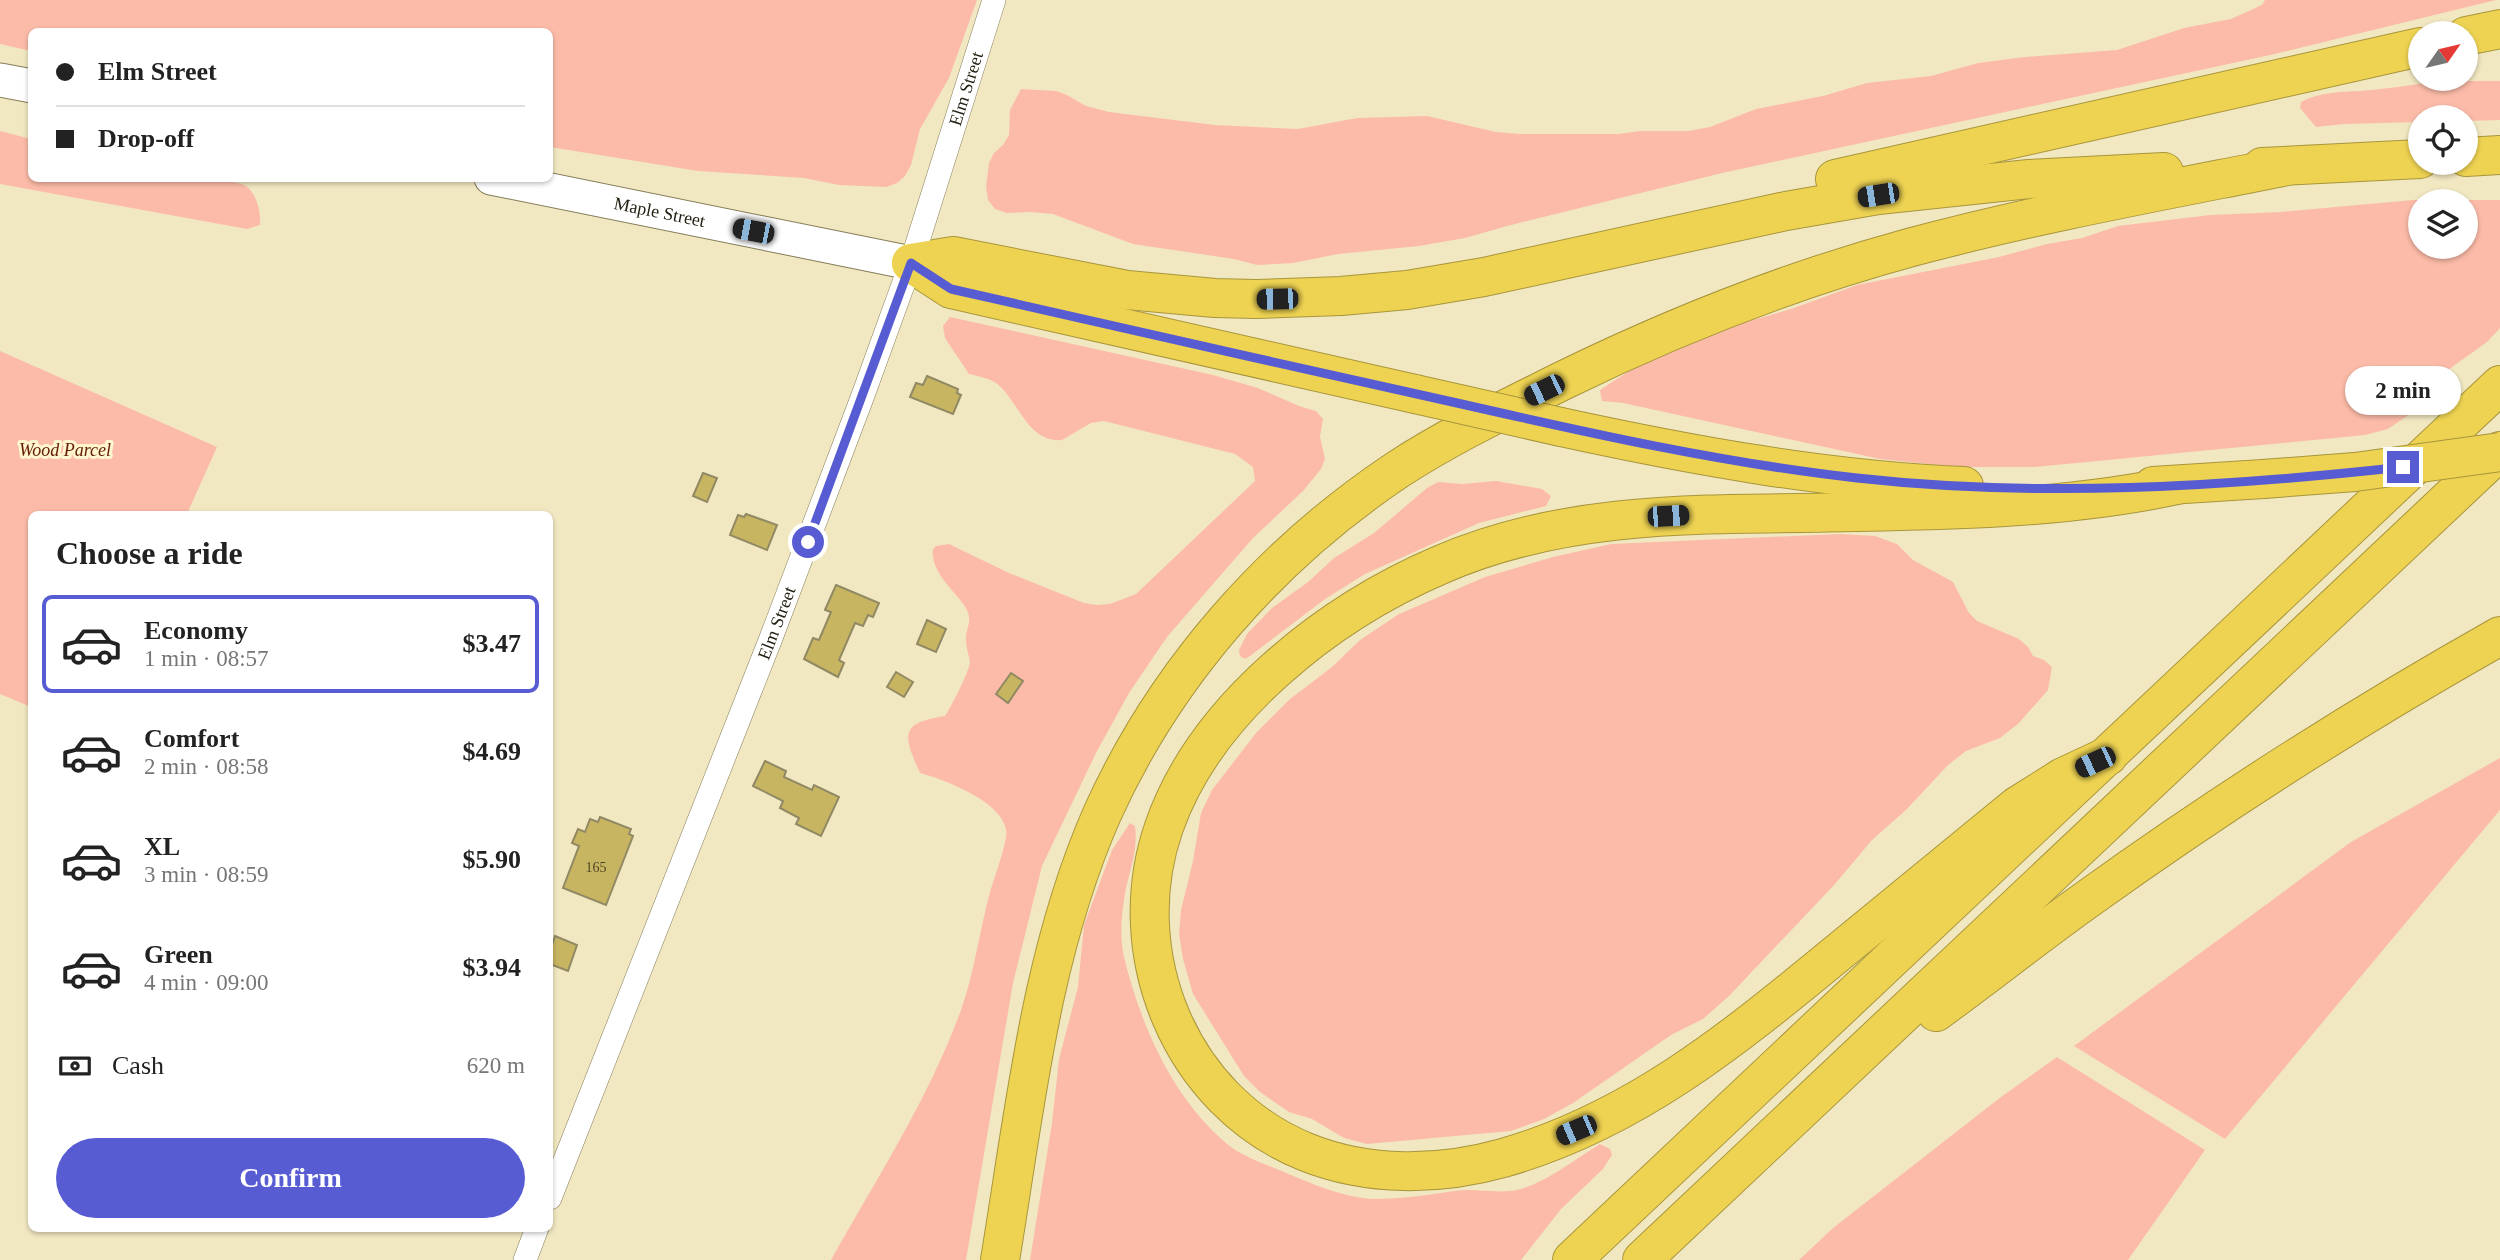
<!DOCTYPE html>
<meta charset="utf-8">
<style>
:root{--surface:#fff;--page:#f2f2f2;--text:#222;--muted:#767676;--line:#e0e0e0;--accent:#585cd3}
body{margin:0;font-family:"Times New Roman",serif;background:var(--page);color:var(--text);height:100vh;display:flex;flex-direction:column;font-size:26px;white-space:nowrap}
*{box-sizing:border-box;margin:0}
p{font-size:23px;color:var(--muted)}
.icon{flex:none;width:38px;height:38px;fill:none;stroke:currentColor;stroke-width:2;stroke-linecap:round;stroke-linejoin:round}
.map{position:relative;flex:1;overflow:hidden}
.drawer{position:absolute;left:28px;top:511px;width:525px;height:721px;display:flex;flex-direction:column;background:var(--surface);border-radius:10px;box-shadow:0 2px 5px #0004}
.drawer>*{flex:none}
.hud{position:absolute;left:28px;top:28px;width:525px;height:154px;border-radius:10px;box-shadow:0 2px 5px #0004;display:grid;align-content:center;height:154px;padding:0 28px;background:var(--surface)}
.needle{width:46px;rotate:56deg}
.buttons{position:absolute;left:2408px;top:21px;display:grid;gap:14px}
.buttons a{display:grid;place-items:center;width:70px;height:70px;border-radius:50%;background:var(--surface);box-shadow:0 2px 5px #0004;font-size:35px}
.end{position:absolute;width:32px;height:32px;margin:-16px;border:9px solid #585cd3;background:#fff;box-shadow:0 0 0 4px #fff}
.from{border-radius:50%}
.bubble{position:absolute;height:49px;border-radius:24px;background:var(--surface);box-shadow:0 2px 5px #0004;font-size:23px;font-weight:700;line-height:49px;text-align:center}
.car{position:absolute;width:21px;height:42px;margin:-21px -10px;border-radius:9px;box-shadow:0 0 5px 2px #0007;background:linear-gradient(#222 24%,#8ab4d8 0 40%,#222 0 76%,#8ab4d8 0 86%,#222 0)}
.hud b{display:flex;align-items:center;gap:24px;height:66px;font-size:26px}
.hud b+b{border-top:2px solid var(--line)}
.hud i{width:18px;height:18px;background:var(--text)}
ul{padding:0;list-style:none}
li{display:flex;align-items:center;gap:21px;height:98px;margin:0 14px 10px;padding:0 14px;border:4px solid transparent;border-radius:10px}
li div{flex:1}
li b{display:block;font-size:26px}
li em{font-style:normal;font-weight:700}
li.active{border-color:var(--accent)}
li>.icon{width:63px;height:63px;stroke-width:1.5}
h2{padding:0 28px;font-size:32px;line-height:84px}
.pay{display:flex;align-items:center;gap:18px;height:77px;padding:0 28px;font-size:26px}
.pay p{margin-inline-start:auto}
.button{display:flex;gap:14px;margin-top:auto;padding:14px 28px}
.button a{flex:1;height:80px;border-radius:42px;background:var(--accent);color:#fff;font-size:28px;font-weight:700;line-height:80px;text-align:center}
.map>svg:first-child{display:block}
.green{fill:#fcbba8;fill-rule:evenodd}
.building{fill:#c7b562;stroke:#918964;stroke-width:2}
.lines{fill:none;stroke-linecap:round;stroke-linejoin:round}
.minor-casing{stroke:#857d59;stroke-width:24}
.secondary-casing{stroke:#857d59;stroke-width:35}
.motorway-casing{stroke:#a8953c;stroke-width:40}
.minor{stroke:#fff;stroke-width:23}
.secondary{stroke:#fff;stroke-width:33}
.motorway{stroke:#eed352;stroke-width:38}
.motorway-bridge-casing{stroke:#a8953c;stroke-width:40;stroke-linecap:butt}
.motorway-bridge{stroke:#eed352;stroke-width:38}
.route{stroke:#585cd3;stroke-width:9}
.labels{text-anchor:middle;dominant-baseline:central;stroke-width:6;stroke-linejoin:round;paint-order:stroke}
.number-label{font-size:14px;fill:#4e4627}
.street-label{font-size:18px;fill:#252113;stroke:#fef6ce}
.park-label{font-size:18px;font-style:italic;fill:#641c05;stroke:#fef6ce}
</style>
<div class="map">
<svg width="2500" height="1260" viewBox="0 0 2500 1260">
<rect width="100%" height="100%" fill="#f1e8c1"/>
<g class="green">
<polygon points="0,0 977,0 949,78 920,129 911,165 905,176 897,183 886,187 839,185 804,178 698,171 550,147 550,32 32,32 31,51 0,44"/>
<polygon points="2265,0 2496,0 2275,54 1722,173 1511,225 1465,238 1419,246 1338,254 1293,263 1257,265 1234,259 1133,244 1053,214 1030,212 1007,213 995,209 988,200 986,187 989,163 994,153 1003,145 1009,135 1010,110 1021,89 1056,91 1067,95 1086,106 1109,112 1215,125 1298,129 1357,118 1427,116 1496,132 1520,134 1618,134 1640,131 1688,131 1710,127 1756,109 1823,96 1867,83 1931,76 1978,63 2025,57 2117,50 2184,28 2231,19 2262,5"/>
<path d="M 2443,81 L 2500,81 L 2500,120 L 2466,121 L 2466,117 L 2420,117 L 2420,122 L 2344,124 L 2316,127 L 2300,108 L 2301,102 C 2319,92 2340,92 2360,91 C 2388,89 2415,84 2443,81 Z"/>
<path d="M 0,131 L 31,139 L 32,178 C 64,178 228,173 246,186 C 257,194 261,212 260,225 L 247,229 L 0,184 Z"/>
<path d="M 2413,200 L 2500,200 L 2500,328 L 2487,342 L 2448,370 L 2421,396 L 2407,416 L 2388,429 L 2365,435 L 2035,467 L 1957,467 L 1880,459 L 1623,403 L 1602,401 L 1600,390 L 1640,364 L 1736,325 L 1791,309 L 1857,285 L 1999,257 L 2047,244 L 2082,238 L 2118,226 L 2210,215 L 2281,212 ZM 2420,201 L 2466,201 L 2466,247 L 2420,247 Z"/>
<path d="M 950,317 L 1213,375 L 1258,388 L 1299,406 L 1316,411 L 1323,419 L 1320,437 L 1325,459 L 1321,469 L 1303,491 L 1253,538 L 1167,637 L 1129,693 L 1096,753 L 1042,866 L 1013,983 L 966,1260 L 831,1260 C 877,1178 929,1098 961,1010 C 974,973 979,934 989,896 C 992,883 1009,840 1006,829 C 1000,801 946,780 920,773 C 903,735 899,723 945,716 C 950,709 970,670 970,662 C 969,655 966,648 966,641 C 965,626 975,622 964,605 C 953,589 930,571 933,549 L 936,546 L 949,544 L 1009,573 L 1084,603 L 1097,605 L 1110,604 L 1136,594 L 1255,481 L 1253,467 L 1235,454 L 1104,421 L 1091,423 L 1062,440 C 1027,443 1018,399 996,383 C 988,378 978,376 969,374 L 945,338 L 943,326 Z"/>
<polygon points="0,351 217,447 187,514 32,514 31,707 0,694"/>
<polygon points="1496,481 1542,489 1551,496 1546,506 1479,523 1365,574 1325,599 1250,656 1245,659 1240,656 1239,650 1247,634 1272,608 1308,582 1334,558 1374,533 1427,488 1438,482 1462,484"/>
<polygon points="1840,534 1875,536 1897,544 1913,560 1953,582 1969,613 1977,621 2019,639 2028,647 2033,656 2044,660 2052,667 2048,690 2018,724 2000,738 1966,751 1948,765 1907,809 1872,840 1835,884 1729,996 1703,1019 1671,1035 1573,1103 1544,1119 1511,1131 1367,1144 1344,1138 1312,1119 1289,1112 1260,1092 1244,1076 1193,994 1183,959 1179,934 1181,910 1193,861 1201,813 1212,790 1256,733 1290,699 1332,667 1360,640 1399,614 1485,577 1553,557 1611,544"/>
<polygon points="2500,758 2500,810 2225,1139 2074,1046 2351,842"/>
<path d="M 1130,823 L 1135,826 C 1138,849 1131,867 1126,888 C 1122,909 1119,936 1124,957 C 1141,1026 1172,1097 1227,1144 C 1242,1156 1262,1163 1279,1170 C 1308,1182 1343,1198 1375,1199 C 1402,1199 1428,1195 1454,1191 C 1475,1188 1496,1194 1517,1190 C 1546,1183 1575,1159 1600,1144 L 1610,1149 L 1612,1155 L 1603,1169 L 1561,1209 L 1521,1260 L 1030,1260 L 1052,1123 L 1059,1059 L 1078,987 L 1084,925 L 1112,850 Z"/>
<polygon points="2057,1057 2205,1150 2128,1260 1799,1260 1833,1228 2001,1097"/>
</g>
<g class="building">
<polygon points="927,376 958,389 957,393 961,395 953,414 910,397 916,383 923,385"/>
<polygon points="703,473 717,478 707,502 693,496"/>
<polygon points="746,514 777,525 767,550 730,535 738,515 744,517"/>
<polygon points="836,585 879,603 873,617 868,615 863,626 855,623 839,660 844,663 838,677 804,659 813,638 819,640 831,612 825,610"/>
<polygon points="927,620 946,629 936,652 917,644"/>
<polygon points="896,672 913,682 904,697 887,687"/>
<polygon points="1011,673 1023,681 1008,703 996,694"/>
<polygon points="765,761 786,771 784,777 812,790 814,785 839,797 821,836 796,824 799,818 780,808 783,801 753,786"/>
<polygon points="600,817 631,829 629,834 633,836 606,905 563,888 579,846 572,843 578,829 585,832 590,819 598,822"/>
<polygon points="555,936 577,945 568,971 550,964 550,951"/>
</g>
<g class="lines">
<g class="minor-casing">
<g id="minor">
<path id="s1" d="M 550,1198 L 771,638 L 862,398 L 911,263 L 994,0"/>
<polyline points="525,1260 537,1228"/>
</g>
</g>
<g class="secondary-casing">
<g id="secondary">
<polyline points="0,80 32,86"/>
<path id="s2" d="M 491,178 L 911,263"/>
</g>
</g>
<g class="motorway-casing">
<g id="motorway">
<polyline points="2466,36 2500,29"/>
<polyline points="2466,157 2500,155"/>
<polyline points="2262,167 2420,159"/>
<polyline points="1835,179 2420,47"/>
<polyline points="911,263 953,256 1127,290 1215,298 1256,299 1341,296 1407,290 1484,277 1786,211 1878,195 2029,179 2164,172"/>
<polyline points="911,263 951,289 1415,394"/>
<path d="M 1561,427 C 1694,456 1828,480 1964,486"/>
<polyline points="2153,486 2263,479"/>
<path d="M 2108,756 L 2063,777 L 2017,806 C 1956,856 1895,906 1834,956 C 1732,1040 1633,1121 1503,1158 C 1439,1176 1368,1177 1306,1152 C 1180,1101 1120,953 1164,827 C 1205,709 1328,613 1440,565 C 1554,515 1677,514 1800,513 C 1922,511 2057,511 2177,485"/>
<path d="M 1936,1012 C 1987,975 2037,935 2089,898 C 2221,803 2358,716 2500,636"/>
<path d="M 1000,1260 C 1025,1110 1040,955 1102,814 C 1165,674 1270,555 1397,470 C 1449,436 1506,409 1562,381 C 1674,326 1791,280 1912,247 C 2035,214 2162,191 2287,166"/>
<polyline points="1572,1260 2500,385"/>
<polyline points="1642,1260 2500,451"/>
</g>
</g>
<use href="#minor" class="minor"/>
<use href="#secondary" class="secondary"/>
<use href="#motorway" class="motorway"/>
<g class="motorway-bridge-casing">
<g id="motorway-bridge">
<polyline points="1415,394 1561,427"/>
<polyline points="2263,479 2355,472 2500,452"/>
</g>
</g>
<use href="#motorway-bridge" class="motorway-bridge"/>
</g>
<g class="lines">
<path class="route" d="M 808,542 L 911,263 L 951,289 C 1120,327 1288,366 1457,403 C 1589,433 1722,463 1857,478 C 2037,498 2223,487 2403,467"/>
</g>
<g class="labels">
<g class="number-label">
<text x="596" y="867">165</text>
</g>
<g class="street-label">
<text stroke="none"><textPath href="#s1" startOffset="1185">Elm Street</textPath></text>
<text stroke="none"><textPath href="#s2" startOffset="172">Maple Street</textPath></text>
<text stroke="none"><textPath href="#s1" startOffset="618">Elm Street</textPath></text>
</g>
<g class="park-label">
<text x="65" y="450">Wood Parcel</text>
</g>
</g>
</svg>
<div class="buttons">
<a><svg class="needle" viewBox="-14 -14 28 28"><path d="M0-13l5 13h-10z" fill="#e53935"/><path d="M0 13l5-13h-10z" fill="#767676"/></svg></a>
<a><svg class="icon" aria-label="locate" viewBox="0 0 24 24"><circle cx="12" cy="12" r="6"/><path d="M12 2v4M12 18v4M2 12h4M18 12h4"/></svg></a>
<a><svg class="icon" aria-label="layers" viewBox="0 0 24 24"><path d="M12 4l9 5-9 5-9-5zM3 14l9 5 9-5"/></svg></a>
</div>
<i class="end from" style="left:808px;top:542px"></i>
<i class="end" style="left:2403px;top:467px"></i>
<div class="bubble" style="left:2345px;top:366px;width:116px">2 min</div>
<i class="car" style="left:1878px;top:195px;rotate:261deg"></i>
<i class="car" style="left:753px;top:231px;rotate:281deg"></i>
<i class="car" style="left:1277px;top:299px;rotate:269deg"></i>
<i class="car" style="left:1544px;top:390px;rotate:244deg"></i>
<i class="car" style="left:1668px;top:516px;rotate:87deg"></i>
<i class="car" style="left:2095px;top:762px;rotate:245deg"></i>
<i class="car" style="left:1576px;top:1130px;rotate:247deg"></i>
<div class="hud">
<b><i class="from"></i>Elm Street</b>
<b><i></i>Drop-off</b>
</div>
<section class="drawer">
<h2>Choose a ride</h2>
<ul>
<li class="active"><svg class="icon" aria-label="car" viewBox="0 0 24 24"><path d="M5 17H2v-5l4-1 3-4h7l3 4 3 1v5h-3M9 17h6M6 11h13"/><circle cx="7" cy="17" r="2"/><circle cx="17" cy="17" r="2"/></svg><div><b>Economy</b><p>1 min · 08:57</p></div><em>$3.47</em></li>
<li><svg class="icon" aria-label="car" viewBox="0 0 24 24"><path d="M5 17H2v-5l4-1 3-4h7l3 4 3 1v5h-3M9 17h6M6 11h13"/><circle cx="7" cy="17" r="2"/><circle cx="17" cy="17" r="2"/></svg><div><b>Comfort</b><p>2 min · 08:58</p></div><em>$4.69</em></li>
<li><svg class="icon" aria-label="car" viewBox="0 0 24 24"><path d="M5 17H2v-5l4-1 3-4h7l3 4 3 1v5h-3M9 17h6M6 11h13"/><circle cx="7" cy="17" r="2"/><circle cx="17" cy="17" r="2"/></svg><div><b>XL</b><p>3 min · 08:59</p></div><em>$5.90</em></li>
<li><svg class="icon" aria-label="car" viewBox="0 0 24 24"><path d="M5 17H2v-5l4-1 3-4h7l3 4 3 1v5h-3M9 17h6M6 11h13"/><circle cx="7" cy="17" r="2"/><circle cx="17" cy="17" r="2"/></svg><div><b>Green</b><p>4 min · 09:00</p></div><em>$3.94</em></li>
</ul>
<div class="pay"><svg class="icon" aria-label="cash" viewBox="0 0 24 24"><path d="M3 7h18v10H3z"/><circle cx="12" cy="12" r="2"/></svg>Cash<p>620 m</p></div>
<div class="button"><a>Confirm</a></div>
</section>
</div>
